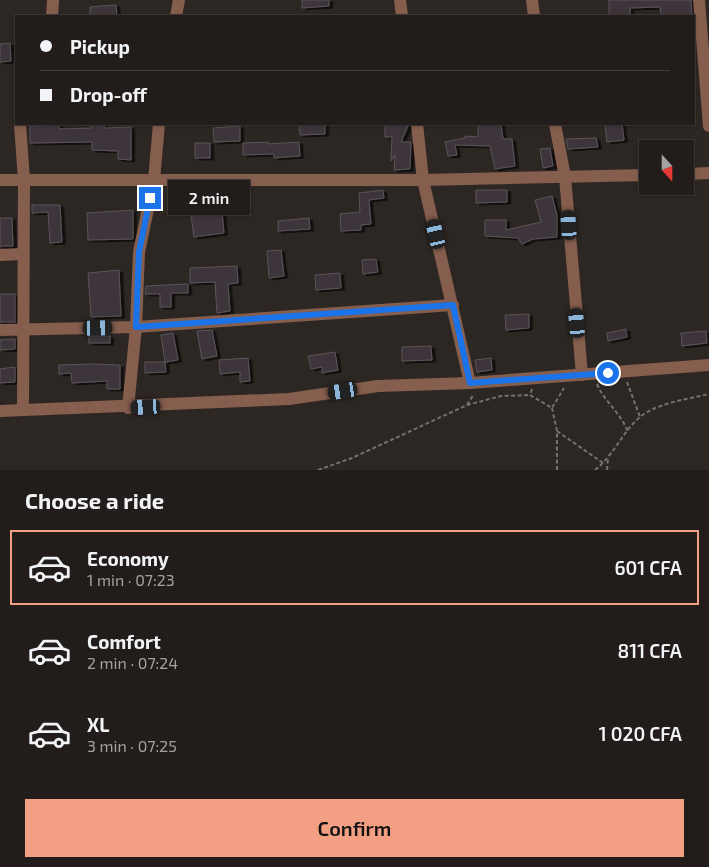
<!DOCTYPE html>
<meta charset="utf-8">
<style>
:root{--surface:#221d1a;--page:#2e2a27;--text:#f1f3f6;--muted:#a2a2a2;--line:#3f3b39;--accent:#f39f83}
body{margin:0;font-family:"Exo 2",sans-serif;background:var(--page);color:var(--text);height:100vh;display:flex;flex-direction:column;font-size:19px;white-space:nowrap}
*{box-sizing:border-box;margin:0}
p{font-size:16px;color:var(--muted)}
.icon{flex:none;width:28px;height:28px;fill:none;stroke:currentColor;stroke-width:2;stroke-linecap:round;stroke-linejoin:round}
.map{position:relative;height:470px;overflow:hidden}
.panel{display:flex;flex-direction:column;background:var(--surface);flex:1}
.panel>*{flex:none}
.hud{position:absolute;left:15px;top:15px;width:680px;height:110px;border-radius:0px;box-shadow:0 1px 4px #0004,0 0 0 1px var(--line);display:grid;align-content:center;height:110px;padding:0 25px;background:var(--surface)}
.needle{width:32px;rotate:159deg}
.fabs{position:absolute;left:639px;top:140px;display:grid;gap:10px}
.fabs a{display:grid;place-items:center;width:55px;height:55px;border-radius:0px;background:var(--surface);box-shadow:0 1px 4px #0004,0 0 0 1px var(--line);font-size:25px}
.end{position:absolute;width:22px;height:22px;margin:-11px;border:6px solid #1a73e8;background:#fff;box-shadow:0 0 0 2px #fff}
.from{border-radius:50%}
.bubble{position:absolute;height:35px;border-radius:0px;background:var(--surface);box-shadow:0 1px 4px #0004,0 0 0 1px var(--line);font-size:16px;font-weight:600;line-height:35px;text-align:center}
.car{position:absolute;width:15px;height:30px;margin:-15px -8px;border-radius:6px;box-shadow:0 0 4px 1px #0007;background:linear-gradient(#222 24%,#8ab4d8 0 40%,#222 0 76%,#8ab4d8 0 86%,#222 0)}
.hud b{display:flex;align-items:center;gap:18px;height:48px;font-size:19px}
.hud b+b{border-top:1px solid var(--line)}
.hud i{width:12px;height:12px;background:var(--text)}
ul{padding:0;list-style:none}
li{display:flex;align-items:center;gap:15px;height:75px;margin:0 10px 8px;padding:0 15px;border:2px solid transparent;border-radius:0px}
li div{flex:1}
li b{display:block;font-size:19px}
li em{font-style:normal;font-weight:600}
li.current{border-color:var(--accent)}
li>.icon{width:45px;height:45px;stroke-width:1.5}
h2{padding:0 25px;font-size:22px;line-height:60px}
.button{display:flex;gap:10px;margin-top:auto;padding:10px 25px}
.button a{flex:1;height:58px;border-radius:0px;background:var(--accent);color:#111;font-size:20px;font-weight:600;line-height:58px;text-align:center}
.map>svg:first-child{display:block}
.building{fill:#3c363a;stroke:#5a5458;filter:url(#shadow)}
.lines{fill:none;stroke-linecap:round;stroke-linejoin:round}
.path{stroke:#76716d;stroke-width:2;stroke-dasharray:4 2.5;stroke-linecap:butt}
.minor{stroke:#865e4e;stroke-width:12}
.route{stroke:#1a73e8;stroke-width:6}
</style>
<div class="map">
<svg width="709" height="470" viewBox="0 0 709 470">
<defs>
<filter id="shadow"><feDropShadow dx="3.5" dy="2" stdDeviation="0" flood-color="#0009"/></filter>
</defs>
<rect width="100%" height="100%" fill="#2d2723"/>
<g class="building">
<polygon points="302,0 329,0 329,6 302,8"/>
<polygon points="609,0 691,0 692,16 661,16 660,7 630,8 630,16 609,16"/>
<polygon points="116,5 117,16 90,16 90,7"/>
<polygon points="10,43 11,61 0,62 0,44"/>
<polygon points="92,124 104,124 104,128 131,127 131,160 118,159 118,151 92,150 92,142 30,143 30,126 59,125 59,129 92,128"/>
<polygon points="325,124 325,134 300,135 299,125"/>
<polygon points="385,124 409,124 401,142 411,142 410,169 394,170 395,155 391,161 392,137 385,137"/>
<polygon points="478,124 501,124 503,139 512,139 515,166 495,169 490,146 455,145 457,155 448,156 445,142 465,138 465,136 478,137"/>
<polygon points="622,124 624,140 607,142 605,125"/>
<polygon points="240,126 240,141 214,142 213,128"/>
<polygon points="596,138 598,147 568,149 566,139"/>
<polygon points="268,142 268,144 299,142 300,156 274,158 274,154 243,155 243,143"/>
<rect x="195" y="143" width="15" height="15"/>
<polygon points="550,148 553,166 543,168 540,149"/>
<polygon points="383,190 384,198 369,200 371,224 361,225 361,230 341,231 340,214 360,212 359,193"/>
<polygon points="476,190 507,190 507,202 476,203"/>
<polygon points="552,196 557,215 557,237 533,239 522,244 518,238 485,236 485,220 506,220 506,230 541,222 535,200"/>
<polygon points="32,205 60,205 62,242 50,243 48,212 32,213"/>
<polygon points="133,210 133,239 88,240 87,213"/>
<polygon points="222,212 224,233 194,237 191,216"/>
<polygon points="0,218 12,218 13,246 0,246"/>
<polygon points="309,218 310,229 278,231 278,221"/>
<polygon points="281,250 284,276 269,278 267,251"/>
<polygon points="376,259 378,272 363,274 362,260"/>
<polygon points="237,266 238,283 228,284 230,311 217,313 215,282 190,283 190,268"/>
<polygon points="119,270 121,316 91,317 88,273"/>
<polygon points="340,273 341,288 316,290 315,275"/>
<polygon points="188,284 188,293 171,293 171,307 160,307 160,294 145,294 146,286"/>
<rect x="0" y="294" width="15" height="28"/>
<polygon points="529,314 529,328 506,330 505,315"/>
<polygon points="626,329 627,337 608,341 607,333"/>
<polygon points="212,330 217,356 202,359 197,331"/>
<polygon points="706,331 707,343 682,346 681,333"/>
<polygon points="173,333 178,360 165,362 161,335"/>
<rect x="89" y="336" width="21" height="7"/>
<polygon points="15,339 15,349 0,350 0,340"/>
<polygon points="431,346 432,360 402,361 402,347"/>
<polygon points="335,352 338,370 322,373 322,367 311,369 308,356"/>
<polygon points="248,358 250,381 240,382 240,372 220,374 219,360"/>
<polygon points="491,358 492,370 477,372 475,360"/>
<polygon points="145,362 165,362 166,372 145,373"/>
<polygon points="93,364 120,365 120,389 107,389 107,381 72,383 71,373 59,374 59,365"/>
<polygon points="15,367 15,382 0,383 0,369"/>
</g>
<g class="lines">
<g class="path">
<polyline points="627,382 640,417"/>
<path d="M 597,384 C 605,403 619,410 628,432"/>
<polyline points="532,389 530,395 552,408 564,388"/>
<polyline points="467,405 474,394"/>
<polyline points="552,408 557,431 557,470"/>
<polyline points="557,431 603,463"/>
<polyline points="318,470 352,458 467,405 501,396 530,395"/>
<path d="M 595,470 C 615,454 622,432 640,417 C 657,403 688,399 709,394"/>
<polyline points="607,470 608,459"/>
</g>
<g class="minor">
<polyline points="400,0 402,16"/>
<polyline points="532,0 534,16"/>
<polyline points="699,0 709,126"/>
<polyline points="52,16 53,0"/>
<polyline points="176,16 179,0"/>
<polyline points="20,124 24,180 23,410"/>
<polyline points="417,124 423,180 470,383"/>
<polyline points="555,124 565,177 582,375"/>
<polyline points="685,174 709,173"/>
<polyline points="0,180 423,180 648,175"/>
<polyline points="0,255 23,254"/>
<polyline points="0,330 136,327 453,305"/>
<polyline points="128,408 136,327 139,252 154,180 159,124"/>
<polyline points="0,411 289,399 378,386 470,383 709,365"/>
</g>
</g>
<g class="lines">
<polyline class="route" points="150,198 139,252 136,327 453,305 470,383 608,373"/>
</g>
</svg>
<div class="fabs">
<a><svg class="needle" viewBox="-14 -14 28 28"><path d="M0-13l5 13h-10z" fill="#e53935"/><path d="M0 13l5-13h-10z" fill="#a2a2a2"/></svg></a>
</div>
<i class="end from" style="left:608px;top:373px"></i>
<i class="end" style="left:150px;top:198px"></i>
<div class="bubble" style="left:168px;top:180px;width:82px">2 min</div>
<i class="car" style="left:569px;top:225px;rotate:356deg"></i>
<i class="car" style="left:436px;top:234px;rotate:347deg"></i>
<i class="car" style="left:577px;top:323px;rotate:355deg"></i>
<i class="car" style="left:98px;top:328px;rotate:89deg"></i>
<i class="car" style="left:343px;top:391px;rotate:261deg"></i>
<i class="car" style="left:146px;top:407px;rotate:267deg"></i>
<div class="hud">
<b><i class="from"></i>Pickup</b>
<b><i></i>Drop-off</b>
</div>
</div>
<section class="panel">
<h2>Choose a ride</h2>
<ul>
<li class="current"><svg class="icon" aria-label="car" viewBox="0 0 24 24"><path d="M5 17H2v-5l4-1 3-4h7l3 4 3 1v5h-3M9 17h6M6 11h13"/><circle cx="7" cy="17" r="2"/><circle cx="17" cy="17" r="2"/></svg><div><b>Economy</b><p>1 min · 07:23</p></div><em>601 CFA</em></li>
<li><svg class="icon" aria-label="car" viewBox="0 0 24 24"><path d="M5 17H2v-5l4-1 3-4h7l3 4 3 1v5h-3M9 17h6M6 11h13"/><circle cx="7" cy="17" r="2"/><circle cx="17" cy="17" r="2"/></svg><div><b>Comfort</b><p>2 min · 07:24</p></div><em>811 CFA</em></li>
<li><svg class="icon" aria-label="car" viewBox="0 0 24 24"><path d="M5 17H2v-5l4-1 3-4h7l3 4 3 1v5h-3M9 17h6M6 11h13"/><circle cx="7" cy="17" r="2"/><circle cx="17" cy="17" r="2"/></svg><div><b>XL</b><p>3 min · 07:25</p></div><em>1 020 CFA</em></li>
</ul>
<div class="button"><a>Confirm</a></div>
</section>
